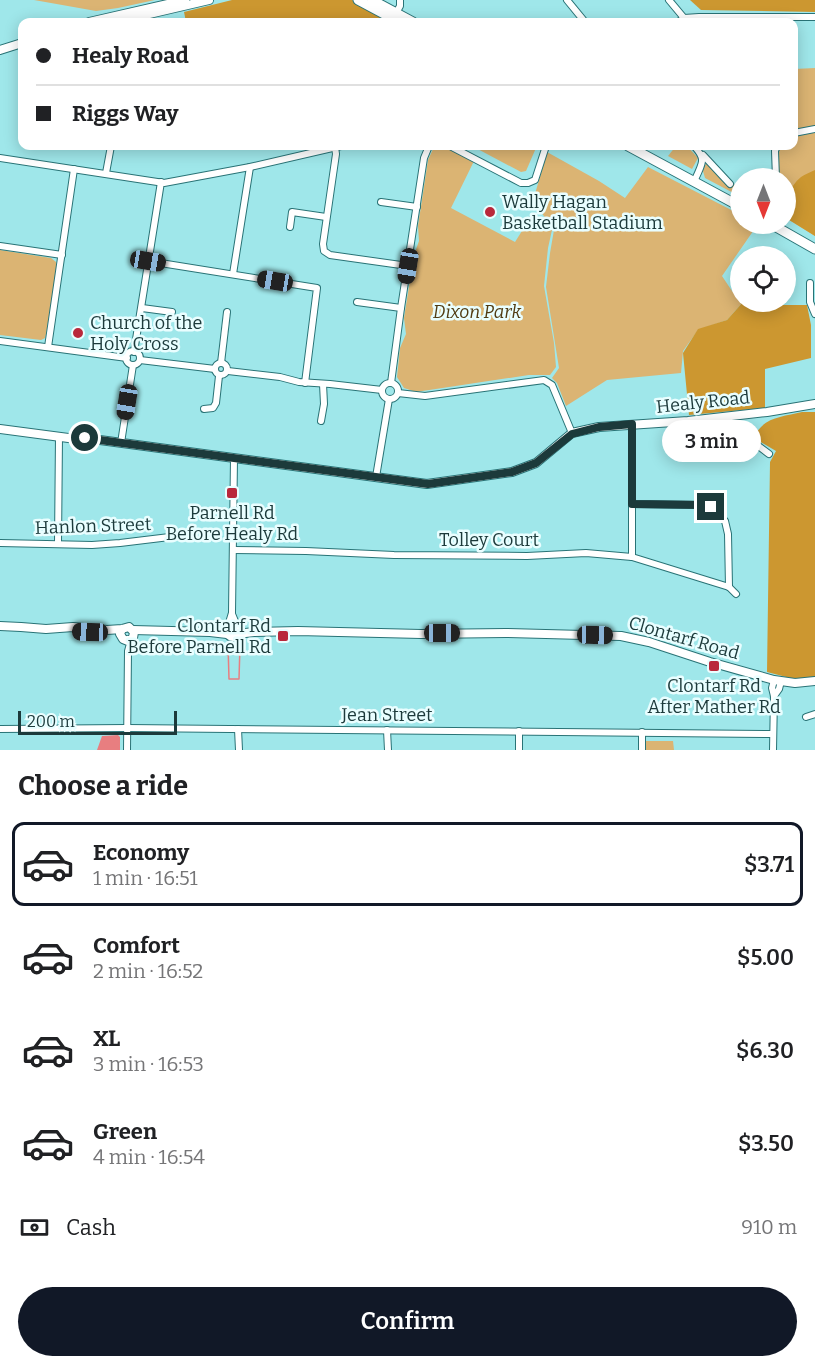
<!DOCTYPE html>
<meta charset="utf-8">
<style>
:root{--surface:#fff;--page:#f6f6f6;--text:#202124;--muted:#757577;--line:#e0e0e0;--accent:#111827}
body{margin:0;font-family:Bitter,serif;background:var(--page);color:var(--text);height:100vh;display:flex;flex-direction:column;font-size:22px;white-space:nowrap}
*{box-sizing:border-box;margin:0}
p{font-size:20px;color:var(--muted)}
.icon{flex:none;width:33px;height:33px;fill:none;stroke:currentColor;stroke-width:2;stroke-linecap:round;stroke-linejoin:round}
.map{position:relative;height:750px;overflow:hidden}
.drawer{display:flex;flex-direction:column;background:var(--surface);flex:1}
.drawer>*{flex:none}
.guide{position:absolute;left:18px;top:18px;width:780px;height:132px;border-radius:12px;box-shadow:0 3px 15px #0003;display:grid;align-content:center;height:132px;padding:0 18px;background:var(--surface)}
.needle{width:39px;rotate:180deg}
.tools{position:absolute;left:730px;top:168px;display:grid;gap:12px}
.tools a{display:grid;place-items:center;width:66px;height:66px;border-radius:50%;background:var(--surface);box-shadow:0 3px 15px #0003;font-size:30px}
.scale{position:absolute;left:18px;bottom:15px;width:159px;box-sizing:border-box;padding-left:6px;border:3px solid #1c3a3b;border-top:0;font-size:16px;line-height:21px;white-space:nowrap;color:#1c3a3b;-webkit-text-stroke:4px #e9feff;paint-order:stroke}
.end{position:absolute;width:27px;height:27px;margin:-14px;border:8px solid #1c3a3b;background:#fff;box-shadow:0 0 0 3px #fff}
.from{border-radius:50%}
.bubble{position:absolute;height:42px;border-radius:21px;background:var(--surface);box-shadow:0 3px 15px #0003;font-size:20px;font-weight:600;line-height:42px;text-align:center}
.car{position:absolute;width:18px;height:36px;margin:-18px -9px;border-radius:8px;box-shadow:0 0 4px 2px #0007;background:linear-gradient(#222 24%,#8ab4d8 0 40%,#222 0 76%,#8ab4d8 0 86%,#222 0)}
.guide b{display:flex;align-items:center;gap:21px;height:57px;font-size:22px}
.guide b+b{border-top:2px solid var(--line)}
.guide i{width:15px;height:15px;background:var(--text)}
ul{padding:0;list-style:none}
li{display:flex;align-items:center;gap:18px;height:84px;margin:0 12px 9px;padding:0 6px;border:3px solid transparent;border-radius:12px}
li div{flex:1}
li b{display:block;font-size:22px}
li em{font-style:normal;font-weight:600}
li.on{border-color:var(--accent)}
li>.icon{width:54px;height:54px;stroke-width:1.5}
h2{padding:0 18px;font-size:27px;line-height:72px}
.pay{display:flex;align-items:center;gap:15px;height:66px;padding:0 18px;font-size:22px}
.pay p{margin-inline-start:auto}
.cta{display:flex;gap:12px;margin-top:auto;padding:12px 18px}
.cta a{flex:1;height:69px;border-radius:36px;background:var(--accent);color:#fff;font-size:24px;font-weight:600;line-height:69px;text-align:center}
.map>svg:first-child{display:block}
.green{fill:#dbb473}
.forest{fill:#cc9730}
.water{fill:#e87e80}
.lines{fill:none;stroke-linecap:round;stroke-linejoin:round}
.stream{stroke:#e87e80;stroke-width:1.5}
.street-casing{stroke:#297376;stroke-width:8}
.secondary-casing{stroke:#297376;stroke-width:10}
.primary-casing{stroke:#297376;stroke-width:11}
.street{stroke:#fff;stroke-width:6}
.secondary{stroke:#fff;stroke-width:8}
.primary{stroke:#fff;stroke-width:9}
.route{stroke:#1c3a3b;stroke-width:8}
.poi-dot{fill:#b9283b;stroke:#e9feff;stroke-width:2}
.labels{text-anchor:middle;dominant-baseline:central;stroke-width:5;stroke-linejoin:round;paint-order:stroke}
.poi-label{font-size:18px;fill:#1c3a3b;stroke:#e9feff;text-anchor:start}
.park-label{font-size:18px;font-style:italic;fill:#513b12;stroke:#e9feff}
.street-label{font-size:18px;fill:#1c3a3b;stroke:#e9feff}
</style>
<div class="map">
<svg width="815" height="750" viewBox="0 0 815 750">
<rect width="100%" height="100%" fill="#9fe7ea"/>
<g class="green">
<polygon points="34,0 155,0 118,8 96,11"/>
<polygon points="815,68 815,126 794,130 794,69"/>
<polygon points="815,132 815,236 786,218 786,178 778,178 779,152 781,146 794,146 794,137"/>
<polygon points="438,146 441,146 474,161 451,208 515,242 532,215 552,230 548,248 544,286 554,343 556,367 550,375 529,375 416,392 404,388 397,377 400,348 406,334 404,318 414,255 419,241 418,226 428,160 433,149"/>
<polygon points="472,146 531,146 536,148 526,171 521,172"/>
<polygon points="676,146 687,146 698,158 692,169 668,156"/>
<polygon points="547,152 599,181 625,198 648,167 741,215 741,224 758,224 722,276 732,291 741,299 741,302 743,302 727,320 698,330 683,351 681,373 607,380 566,406 557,383 552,378 559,368 546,287 550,253 554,230 533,201"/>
<polygon points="706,163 729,187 733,183 741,191 741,197 705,178 703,171"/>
<polygon points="0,250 51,258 56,262 57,267 46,334 45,338 41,340 0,335"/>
<polygon points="646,741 673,741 674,750 646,750"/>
</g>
<g class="forest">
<polygon points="232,0 352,0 394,22 319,22 304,20 293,22 186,22 184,12"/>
<polygon points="690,0 815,0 815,12 701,10"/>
<path d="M 815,170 L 815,236 L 786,218 C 786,203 789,186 801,177 C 805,174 811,172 815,170 Z"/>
<polygon points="743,302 749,305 807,305 811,325 811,358 765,369 765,408 689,415 683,353 698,329 727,320"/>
<path d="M 802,412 L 815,412 L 815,677 L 794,679 L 767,672 L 770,462 L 776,451 L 754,438 C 762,417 782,417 802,412 Z"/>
</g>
<polygon class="water" points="118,735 120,737 120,750 97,750 102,736"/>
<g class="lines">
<polygon class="stream" points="228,645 240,645 239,679 229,679"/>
<g class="street-casing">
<g id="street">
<polyline points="567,0 585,22"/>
<polyline points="669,0 684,18"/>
<polyline points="396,13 400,6 400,0"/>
<polyline points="678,22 684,18 699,17 815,17"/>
<polyline points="794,133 815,129"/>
<polyline points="450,146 521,183 528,183 535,180 546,146"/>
<polyline points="335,147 336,154 323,244 324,251 330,255 408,266"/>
<polyline points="703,155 730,184"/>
<polyline points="0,158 164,183 250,167 341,146"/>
<polyline points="106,173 111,146"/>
<polyline points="776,178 775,151 777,146"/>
<path d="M 694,182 C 701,164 708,161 694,146"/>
<polyline points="381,202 417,207"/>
<polyline points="290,227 292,212 326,217"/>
<polyline points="0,246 62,255"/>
<polyline points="148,261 317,288 305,383"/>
<polyline points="233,274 250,167"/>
<polyline points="810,283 810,302 815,314"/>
<polyline points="357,302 401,308"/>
<polyline points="142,308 172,312"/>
<polyline points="0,341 127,358"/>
<polyline points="48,347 74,169"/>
<circle cx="133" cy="358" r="7"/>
<polyline points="134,352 161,182"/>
<polyline points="140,360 215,369"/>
<circle cx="221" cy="369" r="6"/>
<polyline points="221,363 227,312"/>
<polyline points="228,371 280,377 299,382 330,384 382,390"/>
<polyline points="391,383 401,308 424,158 429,146"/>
<circle cx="390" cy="391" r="8"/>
<polyline points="398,393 425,396 544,380 552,385 572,433"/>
<polyline points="204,409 213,408 216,403 219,376"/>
<polyline points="728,417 731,425 769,454"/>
<polyline points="321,421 324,404 323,384"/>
<polyline points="121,443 133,365"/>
<polyline points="376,477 389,399"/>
<polyline points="632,504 704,505 717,511 725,521 728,534 729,587"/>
<polyline points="0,543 92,545 120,543 186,535"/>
<polyline points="58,544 59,436"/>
<polyline points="234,550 306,551 394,555 527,556 586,553 632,557 729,587 736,594"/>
<polyline points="632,557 632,424"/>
<polyline points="232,614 237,626"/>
<polyline points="228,626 232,613 234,458"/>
<polyline points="774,696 779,689 781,681"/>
<polyline points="806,717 815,714"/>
<polyline points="0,729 127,728 773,734"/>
<polyline points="238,729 239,750"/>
<polyline points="387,730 388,750"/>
<polyline points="519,731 519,750"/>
<polyline points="642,732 642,750"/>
<polyline points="127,750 128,651 131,640"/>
<polyline points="773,750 774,696 772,688 774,680"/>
</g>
</g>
<g class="secondary-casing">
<g id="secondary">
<polyline points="89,22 185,0"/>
<polyline points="115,22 209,0"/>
<polyline points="0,50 22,43"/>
<polyline points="0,429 76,439 85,438 427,484 512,472 536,463 572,433 599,427 688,421 767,412 815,404"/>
<circle cx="233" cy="631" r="6"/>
<polyline points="0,626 21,627 46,629 73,627 107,630 122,629 129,627 134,632 133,638 128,641 123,639 120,634 122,629"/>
<polyline points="133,630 210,632 227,634"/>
<polyline points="237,634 254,632 298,631 421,634 506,633 621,636 649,642 710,662 774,680 795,683 815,681"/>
</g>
</g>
<g class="primary-casing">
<g id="primary">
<polyline points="358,0 399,22"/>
<polyline points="372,0 413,22"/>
<polyline points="628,146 741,207"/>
<polyline points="771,224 815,249"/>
</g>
</g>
<use href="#street" class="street"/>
<use href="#secondary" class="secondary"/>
<use href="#primary" class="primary"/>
</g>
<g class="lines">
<polyline class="route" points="85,438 428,484 512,472 536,463 572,434 599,427 632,424 632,504 704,505 711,507"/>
</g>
<g class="poi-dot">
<circle cx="490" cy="212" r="6"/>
<circle cx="78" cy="333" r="6"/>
<rect x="226" y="487" width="12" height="12" rx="3"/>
<rect x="277" y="630" width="12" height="12" rx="3"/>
<rect x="708" y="660" width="12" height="12" rx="3"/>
</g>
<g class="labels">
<g class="poi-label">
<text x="502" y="202">Wally Hagan<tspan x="502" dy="21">Basketball Stadium</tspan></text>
<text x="90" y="323">Church of the<tspan x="90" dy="21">Holy Cross</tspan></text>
<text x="232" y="513" text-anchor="middle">Parnell Rd<tspan x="232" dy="21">Before Healy Rd</tspan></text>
<text x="271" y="626" text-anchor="end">Clontarf Rd<tspan x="271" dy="21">Before Parnell Rd</tspan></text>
<text x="714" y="686" text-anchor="middle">Clontarf Rd<tspan x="714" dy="21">After Mather Rd</tspan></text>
</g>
<g class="park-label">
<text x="477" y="312">Dixon Park</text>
</g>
<g class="street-label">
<text transform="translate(703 402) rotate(-6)">Healy Road</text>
<text transform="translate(93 526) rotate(-2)">Hanlon Street</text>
<text x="489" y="540">Tolley Court</text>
<text transform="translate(684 638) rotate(16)">Clontarf Road</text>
<text x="387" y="715">Jean Street</text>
</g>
</g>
</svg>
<div class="tools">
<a><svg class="needle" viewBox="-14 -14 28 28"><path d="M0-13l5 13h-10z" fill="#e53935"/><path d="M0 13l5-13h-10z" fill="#757577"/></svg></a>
<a><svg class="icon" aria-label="locate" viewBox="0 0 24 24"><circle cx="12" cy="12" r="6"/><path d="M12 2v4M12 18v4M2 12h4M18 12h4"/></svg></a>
</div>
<div class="scale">200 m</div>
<i class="end from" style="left:85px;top:438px"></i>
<i class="end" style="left:711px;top:507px"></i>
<div class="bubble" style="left:662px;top:420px;width:99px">3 min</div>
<i class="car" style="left:148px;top:261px;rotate:99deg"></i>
<i class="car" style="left:408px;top:266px;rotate:189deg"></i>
<i class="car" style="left:275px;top:281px;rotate:279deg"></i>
<i class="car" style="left:127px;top:402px;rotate:189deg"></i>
<i class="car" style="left:90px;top:632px;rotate:272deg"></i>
<i class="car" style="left:442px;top:633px;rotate:90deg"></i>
<i class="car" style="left:595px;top:635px;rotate:91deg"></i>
<div class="guide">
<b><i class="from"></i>Healy Road</b>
<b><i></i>Riggs Way</b>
</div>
</div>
<section class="drawer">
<h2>Choose a ride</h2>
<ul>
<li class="on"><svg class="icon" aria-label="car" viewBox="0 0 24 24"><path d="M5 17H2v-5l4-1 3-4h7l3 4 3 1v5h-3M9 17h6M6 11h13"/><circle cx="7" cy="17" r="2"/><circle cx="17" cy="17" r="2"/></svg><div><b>Economy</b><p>1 min · 16:51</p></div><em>$3.71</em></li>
<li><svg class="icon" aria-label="car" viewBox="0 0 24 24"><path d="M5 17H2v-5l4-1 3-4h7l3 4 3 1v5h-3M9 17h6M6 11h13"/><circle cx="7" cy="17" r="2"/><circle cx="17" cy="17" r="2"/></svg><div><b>Comfort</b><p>2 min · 16:52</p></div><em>$5.00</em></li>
<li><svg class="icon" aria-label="car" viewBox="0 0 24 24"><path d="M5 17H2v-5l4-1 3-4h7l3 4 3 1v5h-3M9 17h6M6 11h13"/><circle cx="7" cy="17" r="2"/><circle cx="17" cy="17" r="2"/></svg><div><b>XL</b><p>3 min · 16:53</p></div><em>$6.30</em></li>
<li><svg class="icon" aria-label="car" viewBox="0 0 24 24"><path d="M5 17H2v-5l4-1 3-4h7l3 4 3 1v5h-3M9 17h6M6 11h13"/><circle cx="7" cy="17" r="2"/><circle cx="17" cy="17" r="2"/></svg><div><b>Green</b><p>4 min · 16:54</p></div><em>$3.50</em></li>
</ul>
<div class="pay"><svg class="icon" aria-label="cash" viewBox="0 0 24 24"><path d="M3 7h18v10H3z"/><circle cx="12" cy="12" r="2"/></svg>Cash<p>910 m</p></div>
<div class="cta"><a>Confirm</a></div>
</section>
